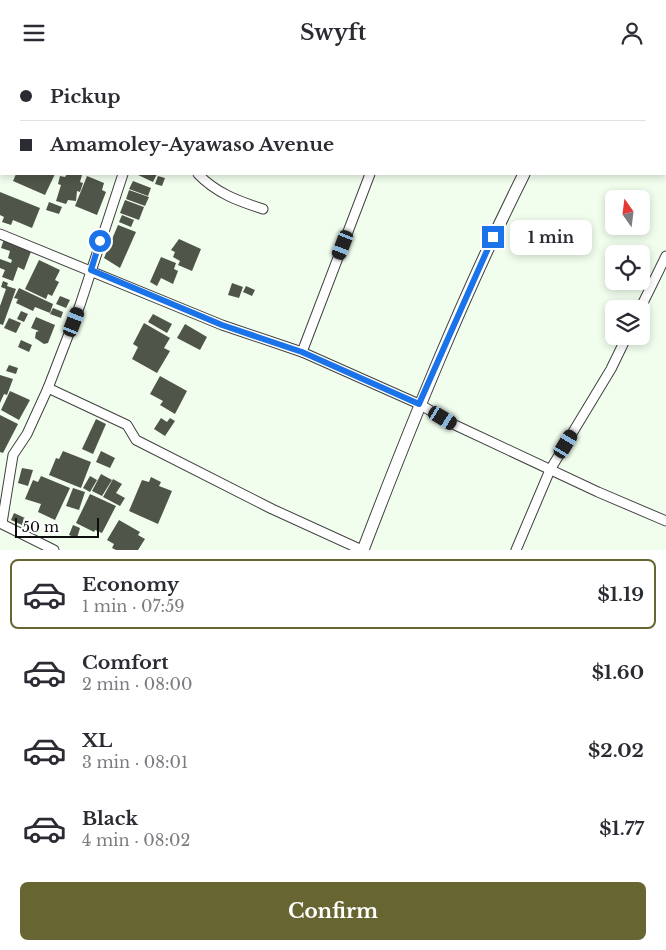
<!DOCTYPE html>
<meta charset="utf-8">
<style>
:root{--surface:#fff;--page:#f2f2f3;--text:#2b2b33;--muted:#7c7c81;--line:#e1e1e2;--accent:#676632}
body{margin:0;font-family:"Libre Baskerville",serif;background:var(--page);color:var(--text);height:100vh;display:flex;flex-direction:column;font-size:19px;white-space:nowrap}
*{box-sizing:border-box;margin:0}
p{font-size:16px;color:var(--muted)}
.icon{flex:none;width:28px;height:28px;fill:none;stroke:currentColor;stroke-width:2;stroke-linecap:round;stroke-linejoin:round}
.map{position:relative;height:485px;overflow:hidden}
.drawer{display:flex;flex-direction:column;background:var(--surface);flex:1}
.drawer>*{flex:none}
.top-card{position:absolute;left:0px;top:0px;width:666px;height:110px;box-shadow:0 2px 8px #0003;display:grid;align-content:center;height:110px;padding:0 20px;background:var(--surface)}
.needle{width:32px;rotate:346deg}
.fabs{position:absolute;left:605px;top:125px;display:grid;gap:10px}
.fabs a{display:grid;place-items:center;width:45px;height:45px;border-radius:8px;background:var(--surface);box-shadow:0 2px 8px #0003;font-size:25px}
.scale{position:absolute;left:15px;bottom:12px;width:84px;box-sizing:border-box;padding-left:5px;border:2px solid #0d0d0d;border-top:0;font-size:14px;line-height:18px;white-space:nowrap;color:#0d0d0d;-webkit-text-stroke:4px #fff;paint-order:stroke}
.end{position:absolute;width:22px;height:22px;margin:-11px;border:6px solid #1a73e8;background:#fff;box-shadow:0 0 0 2px #fff}
.from{border-radius:50%}
.bubble{position:absolute;height:35px;border-radius:8px;background:var(--surface);box-shadow:0 2px 8px #0003;font-size:16px;font-weight:700;line-height:35px;text-align:center}
.car{position:absolute;width:15px;height:30px;margin:-15px -8px;border-radius:6px;box-shadow:0 0 4px 1px #0007;background:linear-gradient(#222 24%,#8ab4d8 0 40%,#222 0 76%,#8ab4d8 0 86%,#222 0)}
.top-card b{display:flex;align-items:center;gap:18px;height:48px;font-size:19px}
.top-card b+b{border-top:1px solid var(--line)}
.top-card i{width:12px;height:12px;background:var(--text)}
ul{padding:9px 0 0;list-style:none}
li{display:flex;align-items:center;gap:15px;height:70px;margin:0 10px 8px;padding:0 10px;border:2px solid transparent;border-radius:8px}
li div{flex:1}
li b{display:block;font-size:19px}
li em{font-style:normal;font-weight:700}
li.active{border-color:var(--accent)}
li>.icon{width:45px;height:45px;stroke-width:1.5}
.primary-button{display:flex;gap:10px;margin-top:auto;padding:10px 20px}
.primary-button a{flex:1;height:58px;border-radius:8px;background:var(--accent);color:#fff;font-size:20px;font-weight:700;line-height:58px;text-align:center}
header{display:flex;justify-content:space-between;align-items:center;height:65px;padding:0 20px;background:var(--surface);font-size:22px;font-weight:700}
.map>svg:first-child{display:block}
.building{fill:#50554a}
.lines{fill:none;stroke-linecap:round;stroke-linejoin:round}
.minor-casing{stroke:#404040;stroke-width:11}
.tertiary-casing{stroke:#404040;stroke-width:13}
.primary-casing{stroke:#1e1e1e;stroke-width:16}
.minor{stroke:#fff;stroke-width:9}
.tertiary{stroke:#fff;stroke-width:11}
.primary{stroke:#8aed6f;stroke-width:14}
.route{stroke:#1a73e8;stroke-width:6}
</style>
<header><svg class="icon" aria-label="menu" viewBox="0 0 24 24"><path d="M4 6h16M4 12h16M4 18h16"/></svg>Swyft<svg class="icon" aria-label="person" viewBox="0 0 24 24"><circle cx="12" cy="8" r="4"/><path d="M4 21q1-7 8-7t8 7"/></svg></header>
<div class="map">
<svg width="666" height="485" viewBox="0 0 666 485">
<rect width="100%" height="100%" fill="#f1feee"/>
<g class="building">
<polygon points="16,109 55,109 45,130 13,116"/>
<polygon points="67,109 82,110 80,117 83,118 80,127 77,126 76,136 68,135 66,139 56,136 61,120 58,119 60,111 65,112"/>
<polygon points="136,109 157,109 153,117"/>
<polygon points="87,111 104,118 102,125 106,127 97,150 75,141"/>
<polygon points="158,111 165,113 162,121 155,119"/>
<polygon points="133,116 151,123 148,131 129,124"/>
<polygon points="129,125 149,132 145,141 126,134"/>
<polygon points="0,127 40,143 32,163 13,155 11,160 2,157 4,152 0,150"/>
<polygon points="125,135 144,142 139,155 120,148"/>
<polygon points="49,137 62,142 59,149 46,145"/>
<polygon points="122,150 134,155 131,162 119,157"/>
<polygon points="118,160 136,167 120,203 104,193"/>
<polygon points="4,174 32,184 24,205 18,202 13,216 2,212 5,205 0,203 0,194 11,198 12,195 8,193 10,186 1,183"/>
<polygon points="179,174 201,184 192,206 178,200 180,196 173,192 175,187 171,185"/>
<polygon points="161,192 176,198 174,204 178,206 173,219 161,213 157,221 150,217"/>
<polygon points="39,195 60,205 55,215 59,217 52,231 48,229 46,234 25,224"/>
<polygon points="3,216 8,218 7,221 16,224 3,260 0,259 0,241 6,224 1,222"/>
<polygon points="232,218 243,222 239,233 228,230"/>
<polygon points="246,221 255,225 252,231 243,227"/>
<polygon points="19,223 53,239 50,248 35,242 33,246 16,238 18,234 14,233"/>
<polygon points="60,231 70,235 66,243 56,239"/>
<polygon points="53,243 63,247 61,253 50,249"/>
<polygon points="21,246 28,249 24,257 17,254"/>
<polygon points="153,249 172,259 167,268 148,257"/>
<polygon points="36,252 55,260 48,278 44,279 35,273 36,267 39,266 31,263"/>
<polygon points="9,253 21,258 16,268 4,263"/>
<polygon points="144,258 170,273 164,283 170,286 157,308 132,294 138,282 133,279"/>
<polygon points="185,259 207,272 200,285 177,273"/>
<polygon points="21,275 32,280 29,287 18,282"/>
<polygon points="9,300 18,303 16,309 6,306"/>
<polygon points="0,310 13,314 7,330 4,329 0,338"/>
<polygon points="160,311 187,326 175,349 160,340 163,336 150,329"/>
<polygon points="10,326 30,335 19,355 1,345"/>
<polygon points="0,350 18,359 3,388 0,387"/>
<polygon points="161,353 167,357 170,353 175,356 165,371 154,364"/>
<polygon points="96,354 106,359 93,389 82,384"/>
<polygon points="63,386 91,397 81,423 49,410 56,393 59,394"/>
<polygon points="101,386 115,393 110,403 96,397"/>
<polygon points="22,403 33,405 28,421 18,418"/>
<polygon points="101,409 112,415 102,431 92,426"/>
<polygon points="41,411 70,423 55,455 38,447 41,439 25,434 33,415 38,417"/>
<polygon points="90,411 97,415 90,427 83,423"/>
<polygon points="151,412 161,417 159,421 172,426 158,459 129,446 142,415 149,417"/>
<polygon points="113,414 122,419 116,428 125,433 120,441 103,432"/>
<polygon points="73,423 85,427 79,445 66,441"/>
<polygon points="90,429 116,441 102,468 95,465 94,467 76,458"/>
<polygon points="14,448 25,453 22,460 11,455"/>
<polygon points="119,455 140,467 138,470 145,474 138,485 116,485 112,483 114,479 107,475"/>
<polygon points="73,460 80,463 77,473 69,470"/>
</g>
<g class="lines">
<g class="minor-casing">
<g id="minor">
<polyline points="235,0 238,1"/>
<polyline points="166,1 166,0"/>
<polyline points="351,1 352,0"/>
<path d="M 198,109 C 216,128 238,136 263,144"/>
<polyline points="0,169 222,260 302,287 419,339 455,360 598,427 666,456"/>
<polyline points="640,244 666,191"/>
<polyline points="302,287 370,109"/>
<polyline points="48,323 127,360 136,375 272,444 362,485"/>
<polyline points="0,458 54,485"/>
<polyline points="2,458 13,390 27,369 48,323 80,240 123,109"/>
<polyline points="516,485 550,405 611,304 627,271"/>
</g>
</g>
<g class="tertiary-casing">
<g id="tertiary">
<polyline points="20,1 21,0"/>
<polyline points="577,1 578,0"/>
<polyline points="0,55 1,52"/>
<path d="M 363,485 C 412,357 463,231 524,109"/>
</g>
</g>
<g class="primary-casing">
<polyline id="primary" points="0,6 1,3"/>
</g>
<use href="#minor" class="minor"/>
<use href="#tertiary" class="tertiary"/>
<use href="#primary" class="primary"/>
</g>
<g class="lines">
<polyline class="route" points="100,176 91,205 222,260 302,287 419,339 493,172"/>
</g>
</svg>
<div class="fabs">
<a><svg class="needle" viewBox="-14 -14 28 28"><path d="M0-13l5 13h-10z" fill="#e53935"/><path d="M0 13l5-13h-10z" fill="#7c7c81"/></svg></a>
<a><svg class="icon" aria-label="locate" viewBox="0 0 24 24"><circle cx="12" cy="12" r="6"/><path d="M12 2v4M12 18v4M2 12h4M18 12h4"/></svg></a>
<a><svg class="icon" aria-label="layers" viewBox="0 0 24 24"><path d="M12 4l9 5-9 5-9-5zM3 14l9 5 9-5"/></svg></a>
</div>
<div class="scale">50 m</div>
<i class="end from" style="left:100px;top:176px"></i>
<i class="end" style="left:493px;top:172px"></i>
<div class="bubble" style="left:510px;top:155px;width:82px">1 min</div>
<i class="car" style="left:343px;top:180px;rotate:201deg"></i>
<i class="car" style="left:74px;top:257px;rotate:21deg"></i>
<i class="car" style="left:443px;top:353px;rotate:121deg"></i>
<i class="car" style="left:566px;top:379px;rotate:31deg"></i>
<div class="top-card">
<b><i class="from"></i>Pickup</b>
<b><i></i>Amamoley-Ayawaso Avenue</b>
</div>
</div>
<section class="drawer">
<ul>
<li class="active"><svg class="icon" aria-label="car" viewBox="0 0 24 24"><path d="M5 17H2v-5l4-1 3-4h7l3 4 3 1v5h-3M9 17h6M6 11h13"/><circle cx="7" cy="17" r="2"/><circle cx="17" cy="17" r="2"/></svg><div><b>Economy</b><p>1 min · 07:59</p></div><em>$1.19</em></li>
<li><svg class="icon" aria-label="car" viewBox="0 0 24 24"><path d="M5 17H2v-5l4-1 3-4h7l3 4 3 1v5h-3M9 17h6M6 11h13"/><circle cx="7" cy="17" r="2"/><circle cx="17" cy="17" r="2"/></svg><div><b>Comfort</b><p>2 min · 08:00</p></div><em>$1.60</em></li>
<li><svg class="icon" aria-label="car" viewBox="0 0 24 24"><path d="M5 17H2v-5l4-1 3-4h7l3 4 3 1v5h-3M9 17h6M6 11h13"/><circle cx="7" cy="17" r="2"/><circle cx="17" cy="17" r="2"/></svg><div><b>XL</b><p>3 min · 08:01</p></div><em>$2.02</em></li>
<li><svg class="icon" aria-label="car" viewBox="0 0 24 24"><path d="M5 17H2v-5l4-1 3-4h7l3 4 3 1v5h-3M9 17h6M6 11h13"/><circle cx="7" cy="17" r="2"/><circle cx="17" cy="17" r="2"/></svg><div><b>Black</b><p>4 min · 08:02</p></div><em>$1.77</em></li>
</ul>
<div class="primary-button"><a>Confirm</a></div>
</section>
